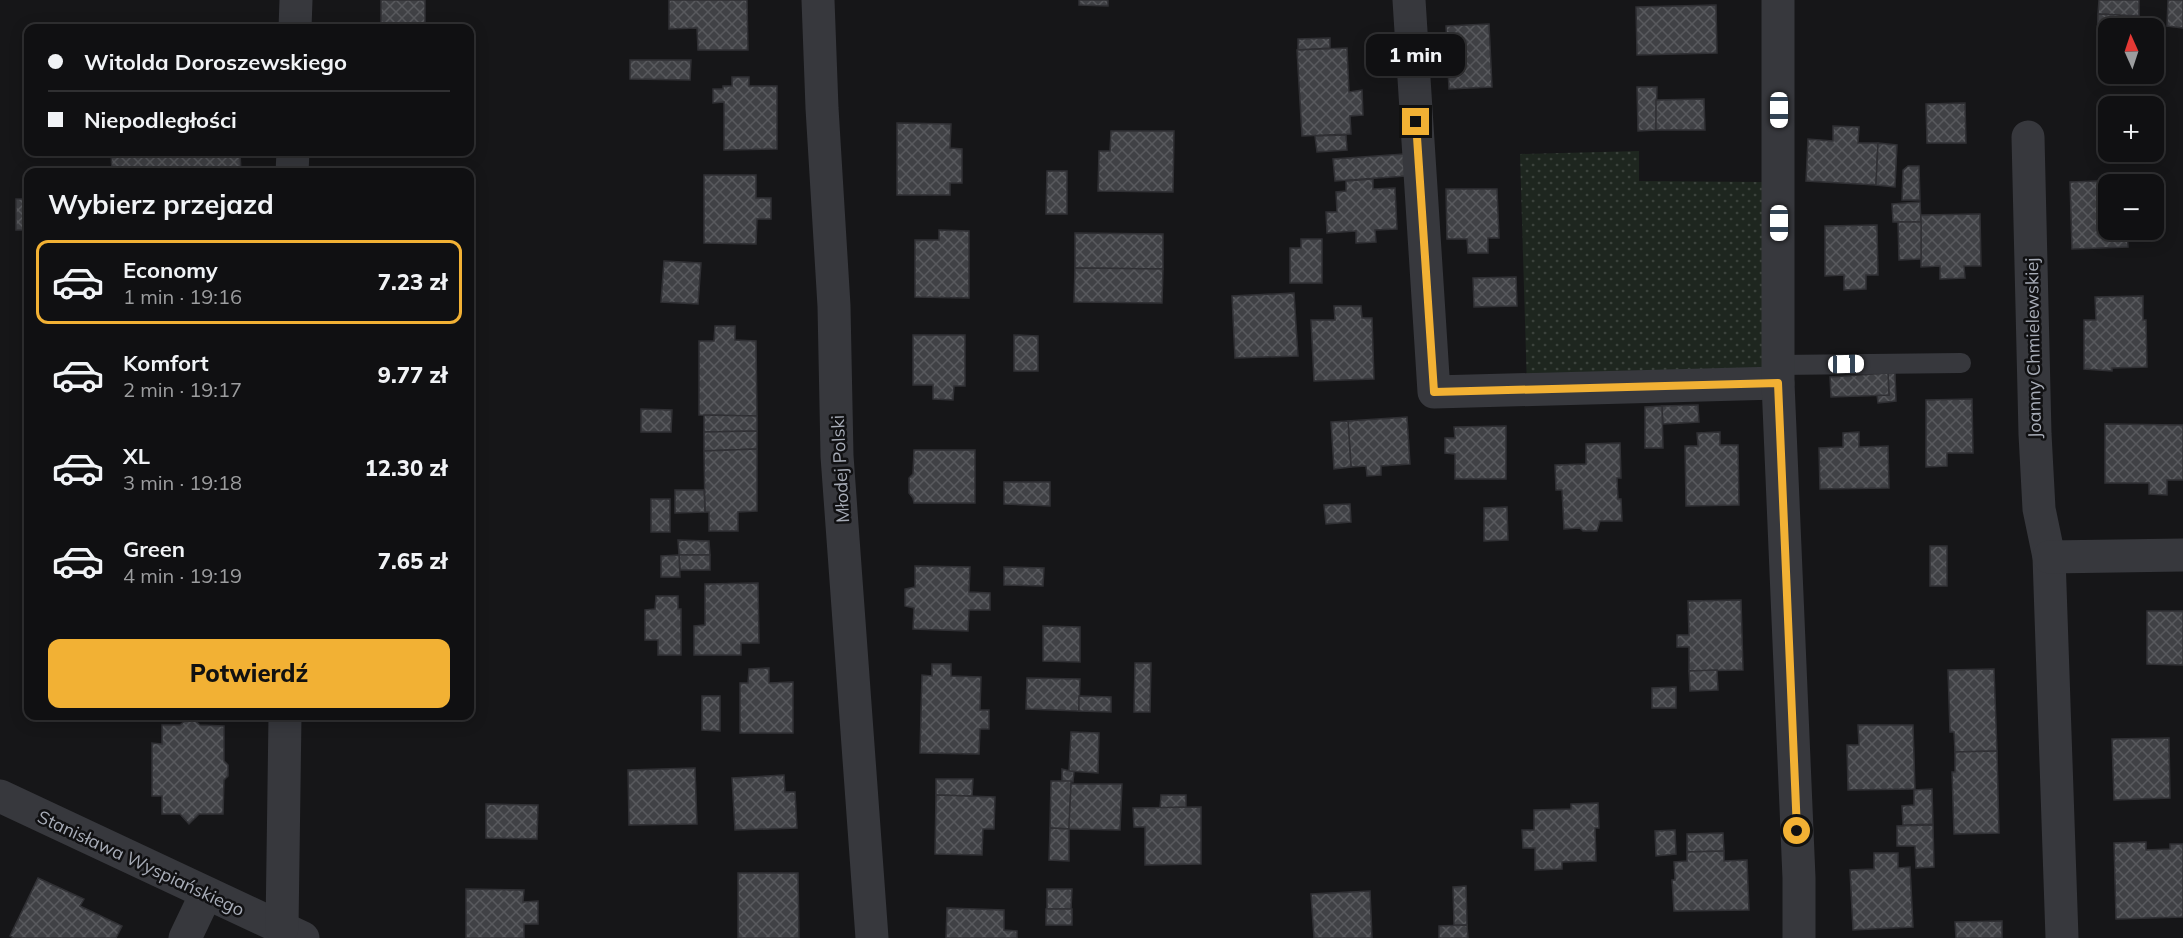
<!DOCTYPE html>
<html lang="pl">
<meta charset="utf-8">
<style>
:root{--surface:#101012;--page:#1e1e20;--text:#f1f3f6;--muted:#9c9d9f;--line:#303032;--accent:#f2b134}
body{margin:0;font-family:Mulish,sans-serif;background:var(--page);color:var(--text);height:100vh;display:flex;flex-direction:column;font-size:22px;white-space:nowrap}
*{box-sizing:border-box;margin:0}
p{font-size:20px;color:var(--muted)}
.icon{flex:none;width:33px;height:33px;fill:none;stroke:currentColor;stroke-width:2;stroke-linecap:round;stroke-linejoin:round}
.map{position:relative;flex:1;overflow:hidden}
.sheet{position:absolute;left:24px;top:168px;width:450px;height:552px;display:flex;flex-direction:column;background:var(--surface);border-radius:12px;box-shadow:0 3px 15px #0003,0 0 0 2px var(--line)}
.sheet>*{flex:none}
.top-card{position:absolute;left:24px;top:24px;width:450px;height:132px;border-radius:12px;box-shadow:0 3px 15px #0003,0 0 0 2px var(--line);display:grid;align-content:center;height:132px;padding:0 24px;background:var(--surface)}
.needle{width:39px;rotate:357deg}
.buttons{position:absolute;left:2098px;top:18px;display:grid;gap:12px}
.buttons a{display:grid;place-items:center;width:66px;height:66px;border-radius:12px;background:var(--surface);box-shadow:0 3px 15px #0003,0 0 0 2px var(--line);font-size:30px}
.end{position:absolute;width:27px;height:27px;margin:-14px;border:8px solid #f2b134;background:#111;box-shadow:0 0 0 3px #111}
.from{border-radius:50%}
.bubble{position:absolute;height:42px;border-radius:12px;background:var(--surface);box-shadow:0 3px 15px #0003,0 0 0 2px var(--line);font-size:20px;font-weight:800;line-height:42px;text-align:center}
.car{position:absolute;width:18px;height:36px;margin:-18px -9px;border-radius:8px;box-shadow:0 0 4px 2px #0007;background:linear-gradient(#fff 24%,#345 0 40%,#fff 0 76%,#345 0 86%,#fff 0)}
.top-card b{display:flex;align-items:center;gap:21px;height:57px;font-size:22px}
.top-card b+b{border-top:2px solid var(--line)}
.top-card i{width:15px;height:15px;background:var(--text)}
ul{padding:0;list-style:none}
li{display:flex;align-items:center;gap:18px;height:84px;margin:0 12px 9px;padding:0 12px;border:3px solid transparent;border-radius:12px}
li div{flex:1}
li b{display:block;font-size:22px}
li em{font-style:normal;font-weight:800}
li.on{border-color:var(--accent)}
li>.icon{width:54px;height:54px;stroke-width:1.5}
h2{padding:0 24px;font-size:27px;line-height:72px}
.primary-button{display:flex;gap:12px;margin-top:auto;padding:12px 24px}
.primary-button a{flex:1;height:69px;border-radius:12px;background:var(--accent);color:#111;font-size:24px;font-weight:800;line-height:69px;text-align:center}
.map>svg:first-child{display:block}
.grass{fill:url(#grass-dots)}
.building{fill:url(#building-cross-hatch);stroke:#303034;stroke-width:1.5}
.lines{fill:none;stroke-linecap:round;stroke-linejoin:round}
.lane{stroke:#37383d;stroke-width:20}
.street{stroke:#37383d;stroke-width:33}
.route{stroke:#f2b134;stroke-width:8}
.labels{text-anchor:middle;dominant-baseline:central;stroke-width:5;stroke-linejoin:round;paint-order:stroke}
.street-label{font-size:18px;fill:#a8adb8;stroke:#111113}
</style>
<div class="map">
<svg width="2183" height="938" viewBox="0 0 2183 938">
<defs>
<pattern id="grass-dots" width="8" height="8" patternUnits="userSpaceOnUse" patternTransform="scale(1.5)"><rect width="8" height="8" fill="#1e261f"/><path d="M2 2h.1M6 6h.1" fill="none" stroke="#3c433d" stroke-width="1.8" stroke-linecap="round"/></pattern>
<pattern id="building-cross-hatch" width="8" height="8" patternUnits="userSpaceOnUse" patternTransform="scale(1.5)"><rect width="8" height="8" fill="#404145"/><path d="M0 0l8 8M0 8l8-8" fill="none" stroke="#595a5e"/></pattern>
</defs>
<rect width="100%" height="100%" fill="#161618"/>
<polygon class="grass" points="1639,151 1639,181 1764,182 1778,383 1527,389 1520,154"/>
<g class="building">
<rect x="381" y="0" width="44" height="28"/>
<polygon points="669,0 747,0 748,50 698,50 697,28 669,29"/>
<polygon points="1079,0 1108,0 1108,6 1079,5"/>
<polygon points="2099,0 2139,0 2139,16 2098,14"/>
<polygon points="2168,0 2183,0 2183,28 2167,26"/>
<polygon points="1716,5 1717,53 1637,55 1636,7"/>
<polygon points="2098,14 2119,15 2118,28 2109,28 2109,44 2097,43"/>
<polygon points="1489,24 1492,87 1449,89 1446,26"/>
<polygon points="1330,38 1330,48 1298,50 1298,39"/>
<polygon points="1347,48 1349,92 1362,90 1363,115 1350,116 1351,134 1302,136 1297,50"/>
<polygon points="630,60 691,60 690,80 630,79"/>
<polygon points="732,77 749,77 749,86 777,86 777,149 724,150 724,102 713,103 713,89 723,89 723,86 732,86"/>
<polygon points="1637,87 1657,87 1656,130 1638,131"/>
<polygon points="1704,99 1705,130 1656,130 1656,100"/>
<polygon points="1965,103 1966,143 1927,143 1926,104"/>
<polygon points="897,123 951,124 950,148 962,149 962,183 950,183 950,195 897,195"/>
<polygon points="1833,126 1859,127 1858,143 1878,143 1876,185 1806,181 1808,139 1833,141"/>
<polygon points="1111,131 1174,131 1173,192 1098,191 1099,151 1110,151"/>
<polygon points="1346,135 1347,150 1317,152 1315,136"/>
<polygon points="1878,143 1897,145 1895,187 1876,185"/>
<polygon points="240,152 241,172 112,172 111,153"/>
<polygon points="1404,154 1406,176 1335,181 1333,159"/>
<polygon points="1908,166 1919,166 1920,200 1902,200 1903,170"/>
<polygon points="1047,171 1067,171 1067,214 1046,214"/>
<polygon points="704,175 756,175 756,198 771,198 771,219 757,219 756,244 704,243"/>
<polygon points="1373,179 1373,189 1395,188 1397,229 1375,230 1376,242 1356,243 1356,231 1327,233 1326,212 1337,212 1336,192 1346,191 1346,181"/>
<polygon points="2126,180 2126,184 2109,184 2109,230 2127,230 2128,247 2072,249 2070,182"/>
<polygon points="1446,189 1497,189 1499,238 1488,238 1488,253 1468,253 1467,239 1447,239"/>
<rect x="16" y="199" width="12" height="31"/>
<polygon points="1920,202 1921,222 1893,222 1892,204"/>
<polygon points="1980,214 1981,266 1964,266 1965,278 1940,279 1940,266 1921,267 1921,215"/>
<polygon points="1898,222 1921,222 1921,259 1899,260"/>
<polygon points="1877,225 1878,275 1866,275 1866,289 1844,290 1844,275 1825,276 1825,226"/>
<polygon points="939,230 969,231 969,298 915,297 915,240 939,240"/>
<polygon points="1075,233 1163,234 1163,269 1075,268"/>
<polygon points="1301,239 1322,239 1322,283 1290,283 1290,248 1301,248"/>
<polygon points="664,261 701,263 698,304 661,302"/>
<polygon points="1075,268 1163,269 1162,303 1074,302"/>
<polygon points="1516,277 1517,306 1474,307 1473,278"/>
<polygon points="1294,293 1298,356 1235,358 1232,296"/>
<polygon points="2143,296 2143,320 2146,320 2147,367 2112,368 2112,371 2084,369 2084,320 2096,320 2095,297"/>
<polygon points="1334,306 1361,306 1362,318 1372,318 1374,379 1314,381 1311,320 1335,320"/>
<polygon points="715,326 735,326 735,340 756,341 757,416 699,415 699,341 714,341"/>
<polygon points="913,335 965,335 965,386 954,386 953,400 933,399 933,385 913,385"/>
<polygon points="1014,335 1038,336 1038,371 1014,371"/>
<polygon points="1888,373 1895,373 1896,401 1878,403 1877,395 1889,395"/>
<polygon points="1888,373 1889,395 1831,397 1830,377"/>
<polygon points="1972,399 1973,453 1947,453 1947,466 1926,467 1926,400"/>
<polygon points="1698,405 1699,422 1663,424 1662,406"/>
<polygon points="1662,406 1663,448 1645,448 1645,407"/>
<polygon points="641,409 672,410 671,432 641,432"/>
<polygon points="704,415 757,416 757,431 704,432"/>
<polygon points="1407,417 1410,464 1381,466 1381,475 1367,476 1366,466 1351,467 1348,421"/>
<polygon points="1348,421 1351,467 1334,469 1331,422"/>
<polygon points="2105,424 2183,425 2183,480 2167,480 2167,495 2149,494 2149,483 2105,483"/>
<polygon points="1506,426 1506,479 1455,479 1455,454 1445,453 1445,438 1455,438 1454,427"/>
<polygon points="757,431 757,449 704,451 704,432"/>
<polygon points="1720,432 1720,445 1738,445 1739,505 1686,506 1685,446 1698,446 1697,433"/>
<polygon points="1859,432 1859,447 1888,446 1889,488 1820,489 1819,448 1843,447 1843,433"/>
<polygon points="1620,443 1621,478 1617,478 1618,499 1621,499 1622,521 1600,521 1597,531 1583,531 1580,528 1564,529 1562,490 1556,490 1555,465 1586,464 1586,444"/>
<polygon points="757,449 757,511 738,512 738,531 709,531 709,512 705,512 704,451"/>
<polygon points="914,450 975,450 975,503 914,503 913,498 909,493 909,478 913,474"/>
<polygon points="1004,482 1050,482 1050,506 1004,504"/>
<polygon points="675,490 704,490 705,512 675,513"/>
<rect x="651" y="499" width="19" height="33"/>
<polygon points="1350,504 1351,522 1326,524 1324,505"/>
<polygon points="1507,507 1508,540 1484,541 1484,508"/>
<polygon points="678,540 709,541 710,555 679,555"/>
<rect x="1930" y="546" width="17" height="40"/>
<polygon points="679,555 710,555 710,570 680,570"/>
<polygon points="679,555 680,577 661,577 661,556"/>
<polygon points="915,566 970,567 969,592 990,593 990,610 969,610 968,631 913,629 914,608 905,606 905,589 915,587"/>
<polygon points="1004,567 1044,568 1043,586 1004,585"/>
<polygon points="758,583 759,643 741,643 741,655 694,655 694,626 705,625 705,584"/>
<polygon points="656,596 678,596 678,609 681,609 681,655 658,655 658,640 645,640 645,610 655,609"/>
<polygon points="1741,600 1743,670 1689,671 1689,647 1677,647 1677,635 1689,635 1688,601"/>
<polygon points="2147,611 2183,611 2183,665 2147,664"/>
<polygon points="1043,626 1080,627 1080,662 1043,661"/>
<polygon points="1135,663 1151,663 1150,712 1134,712"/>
<polygon points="932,664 951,664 951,676 981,677 980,710 989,710 989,729 980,729 979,754 920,753 922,675 932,676"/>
<polygon points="769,668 769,683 793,682 793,733 740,733 740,683 748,683 749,669"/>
<polygon points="1994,669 1997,751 1955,752 1954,732 1950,732 1948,670"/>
<polygon points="1717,670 1718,690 1690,691 1689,671"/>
<polygon points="1027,678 1080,679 1079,711 1026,709"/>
<polygon points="1676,687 1676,708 1652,708 1652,688"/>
<polygon points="702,696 720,696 720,731 702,730"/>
<polygon points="1079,696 1111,697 1111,712 1079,711"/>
<polygon points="190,716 200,725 224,726 224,761 228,765 228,776 224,780 223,814 199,814 189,824 180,814 162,814 162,796 152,796 152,743 162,744 162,725 180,725"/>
<polygon points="1858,725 1913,725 1915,789 1848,790 1847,745 1859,745"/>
<polygon points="1071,732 1099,733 1098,773 1069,771"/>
<polygon points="2169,738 2170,798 2114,800 2112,739"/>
<polygon points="1997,751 1999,833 1954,834 1952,772 1955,772 1955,752"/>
<polygon points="695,768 697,824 629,825 628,770"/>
<polygon points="1062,769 1074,772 1073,782 1062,781"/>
<polygon points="784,775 785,792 795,792 797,828 735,830 732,778"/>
<polygon points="936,779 973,779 972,796 936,795"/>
<polygon points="1051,781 1071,781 1069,829 1050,828"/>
<polygon points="1071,784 1122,784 1120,830 1069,829"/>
<polygon points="1932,789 1933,824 1903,825 1902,806 1914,805 1914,790"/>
<polygon points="936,795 995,797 994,829 983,829 982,855 935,854"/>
<polygon points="1161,795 1186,795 1186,807 1160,808"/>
<polygon points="1598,803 1599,828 1595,828 1596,861 1562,862 1562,869 1535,870 1535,848 1523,848 1522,830 1534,830 1534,810 1571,809 1571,804"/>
<polygon points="486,804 538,805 537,839 486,838"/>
<polygon points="1201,807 1201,864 1145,865 1145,827 1134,827 1133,808"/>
<polygon points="1933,825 1934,867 1916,868 1915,846 1897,846 1897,826"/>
<polygon points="1050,828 1069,829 1069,861 1049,860"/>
<polygon points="1675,830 1676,854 1656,856 1655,831"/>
<polygon points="1723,833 1724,851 1687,852 1687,834"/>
<polygon points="2146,842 2146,850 2170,849 2170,844 2183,844 2183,917 2116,919 2114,843"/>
<polygon points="1724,851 1724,861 1747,860 1749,910 1674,911 1672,880 1675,880 1674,862 1687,861 1687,852"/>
<polygon points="1874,853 1898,853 1898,868 1910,867 1913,927 1853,930 1850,870 1874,869"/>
<polygon points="738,873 798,873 799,938 738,938"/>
<polygon points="38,878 84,899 80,906 122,926 116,938 14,938 10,936"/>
<polygon points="1466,886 1467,925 1454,925 1453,887"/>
<polygon points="466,889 524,890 523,902 538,901 538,924 524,924 524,938 466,938"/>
<polygon points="1047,889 1072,889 1071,909 1047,909"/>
<polygon points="1370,891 1372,938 1314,938 1311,894"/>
<polygon points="947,908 1004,910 1004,930 1017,931 1017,938 946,938"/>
<rect x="1046" y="909" width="26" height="16"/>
<polygon points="2002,921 2002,938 1956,938 1955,922"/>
<polygon points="1467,925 1468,938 1439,938 1439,926"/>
</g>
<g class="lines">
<polyline class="lane" points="1778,365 1961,363"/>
<g class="street">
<polyline points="818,0 822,108 834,306 837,456 872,938"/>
<polyline points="1409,0 1434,392 1778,383"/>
<polyline points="1778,0 1778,383 1799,878 1799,938"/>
<polyline points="295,28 296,0"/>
<polyline points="2028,137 2035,434 2039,509 2049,557 2062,938"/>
<polyline points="292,172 293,152"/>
<polyline points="2049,557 2183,555"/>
<polyline points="0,796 303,938"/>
<polyline points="282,928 285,716"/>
<polyline points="185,938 206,894"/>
</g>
</g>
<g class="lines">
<polyline class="route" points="1416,122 1434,392 1778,383 1797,831"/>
</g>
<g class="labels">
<g class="street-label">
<text transform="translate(2033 348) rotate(-91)">Joanny Chmielewskiej</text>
<text transform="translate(840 469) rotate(-93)">Młodej Polski</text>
<text transform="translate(141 863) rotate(25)">Stanisława Wyspiańskiego</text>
</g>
</g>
</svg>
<div class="buttons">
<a><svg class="needle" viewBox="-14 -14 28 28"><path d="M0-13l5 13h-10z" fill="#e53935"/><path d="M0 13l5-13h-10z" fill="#9c9d9f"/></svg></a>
<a>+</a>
<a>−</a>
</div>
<i class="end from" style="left:1797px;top:831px"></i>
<i class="end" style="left:1416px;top:122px"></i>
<div class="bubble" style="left:1366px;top:34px;width:99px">1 min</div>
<i class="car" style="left:1779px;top:110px;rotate:180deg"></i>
<i class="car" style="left:1779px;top:223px;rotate:180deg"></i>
<i class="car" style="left:1846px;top:364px;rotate:89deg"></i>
<div class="top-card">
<b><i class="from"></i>Witolda Doroszewskiego</b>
<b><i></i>Niepodległości</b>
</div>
<section class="sheet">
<h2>Wybierz przejazd</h2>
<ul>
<li class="on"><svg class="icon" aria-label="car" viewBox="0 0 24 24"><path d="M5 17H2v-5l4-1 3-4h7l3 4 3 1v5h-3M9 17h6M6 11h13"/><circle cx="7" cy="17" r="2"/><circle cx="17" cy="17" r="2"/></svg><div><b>Economy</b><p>1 min · 19:16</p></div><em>7.23 zł</em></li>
<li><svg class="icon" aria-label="car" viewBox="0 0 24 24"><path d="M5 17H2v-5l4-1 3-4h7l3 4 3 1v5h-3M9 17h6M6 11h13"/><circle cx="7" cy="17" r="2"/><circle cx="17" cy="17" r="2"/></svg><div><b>Komfort</b><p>2 min · 19:17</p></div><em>9.77 zł</em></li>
<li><svg class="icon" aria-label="car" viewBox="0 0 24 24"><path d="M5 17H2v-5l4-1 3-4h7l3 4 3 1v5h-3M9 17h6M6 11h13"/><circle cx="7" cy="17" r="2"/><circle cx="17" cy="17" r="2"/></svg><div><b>XL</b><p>3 min · 19:18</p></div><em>12.30 zł</em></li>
<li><svg class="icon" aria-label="car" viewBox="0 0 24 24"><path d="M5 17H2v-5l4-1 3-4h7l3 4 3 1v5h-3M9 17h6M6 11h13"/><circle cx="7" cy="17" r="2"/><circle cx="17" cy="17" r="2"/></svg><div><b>Green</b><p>4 min · 19:19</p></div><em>7.65 zł</em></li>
</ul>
<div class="primary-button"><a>Potwierdź</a></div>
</section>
</div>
